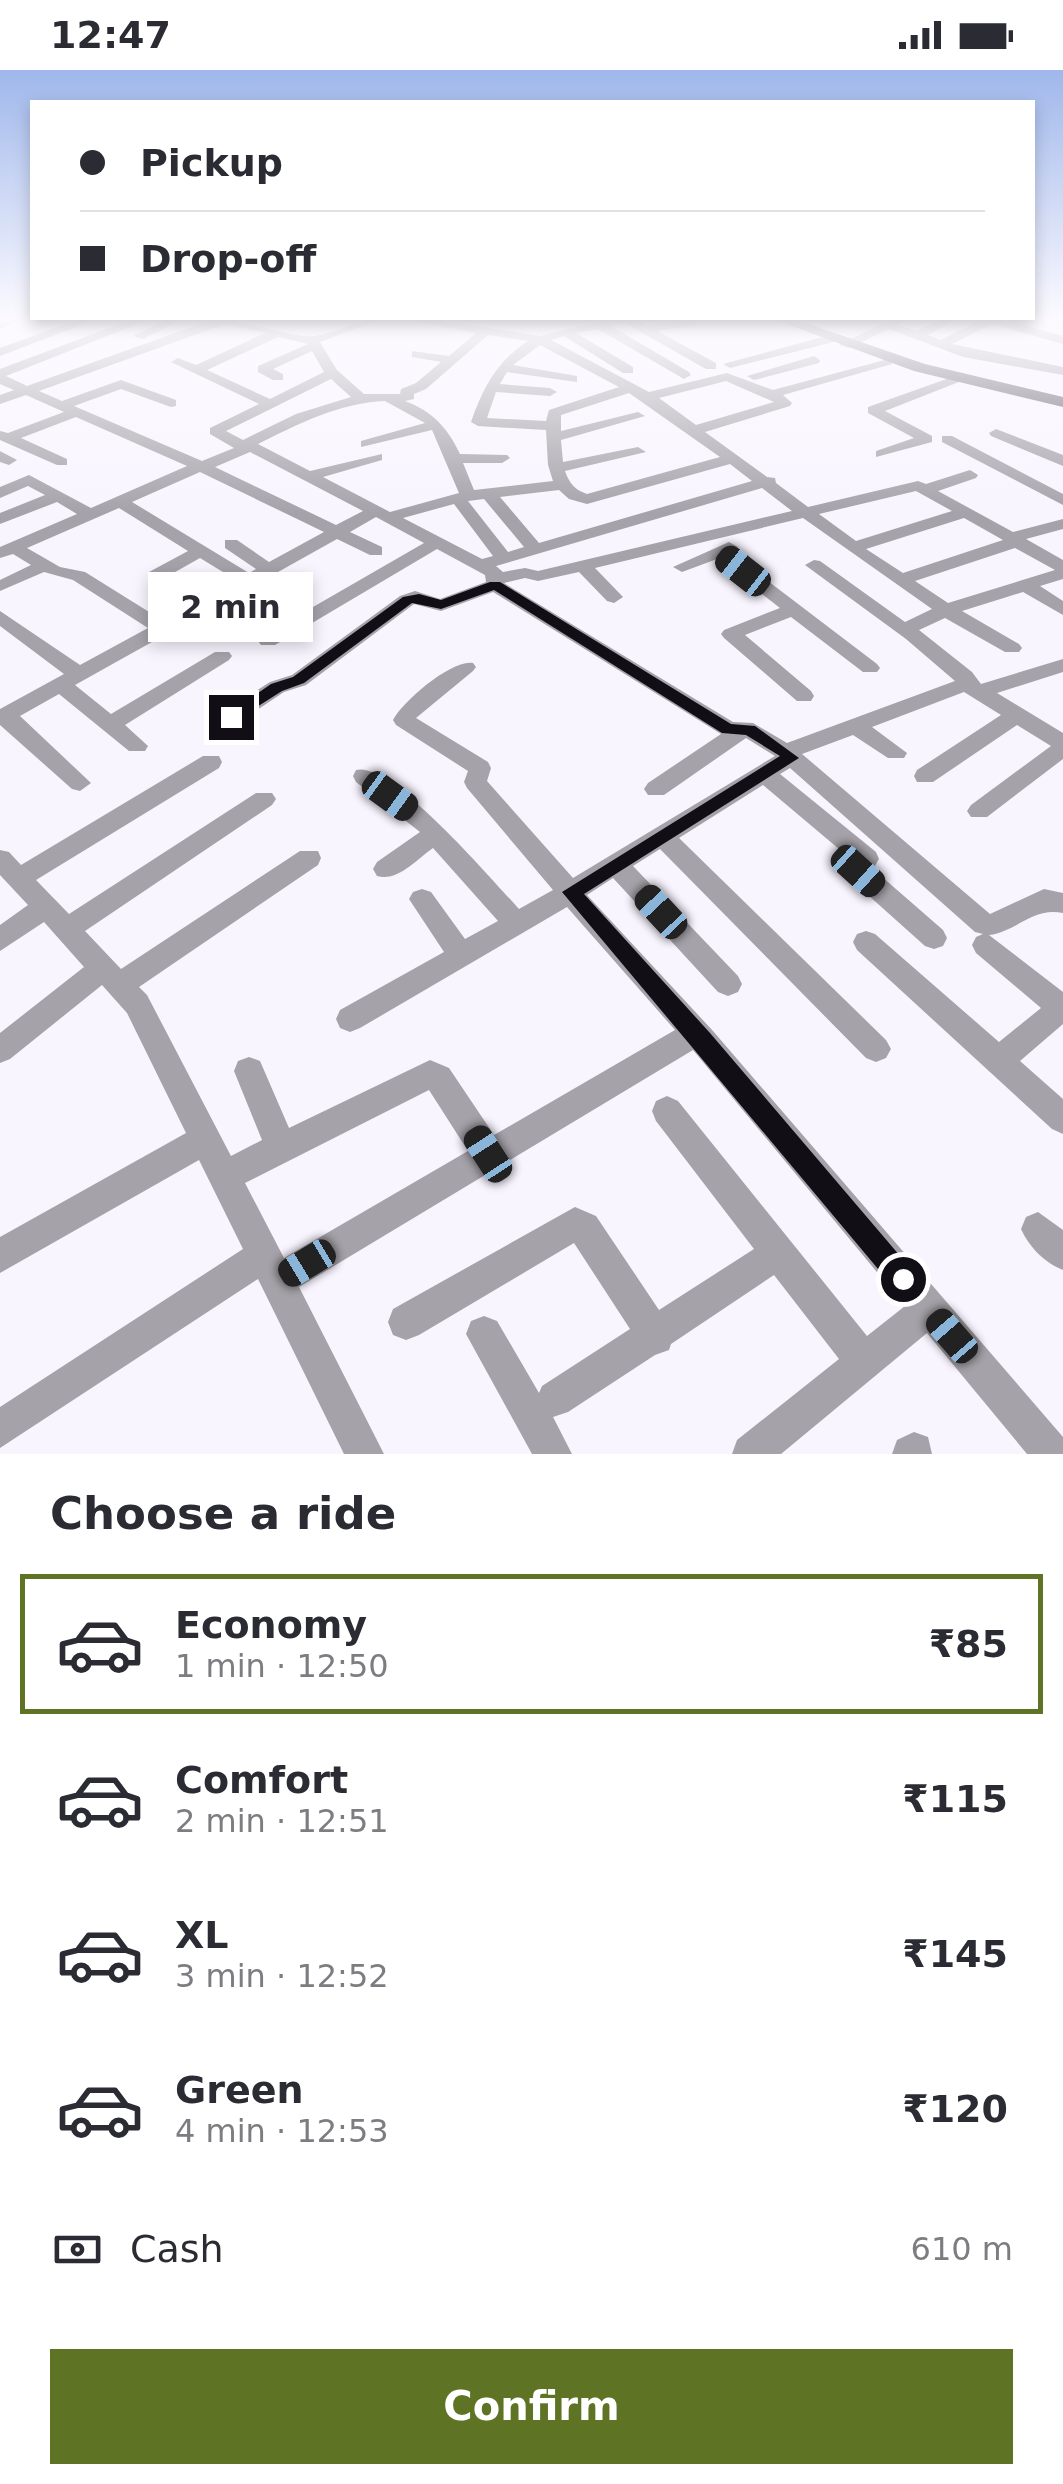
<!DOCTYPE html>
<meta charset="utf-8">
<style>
:root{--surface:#fff;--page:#f2f2f3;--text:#2b2b33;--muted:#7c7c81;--line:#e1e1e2;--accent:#5e7424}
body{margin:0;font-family:"DejaVu Sans",sans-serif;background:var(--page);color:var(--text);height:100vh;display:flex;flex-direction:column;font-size:38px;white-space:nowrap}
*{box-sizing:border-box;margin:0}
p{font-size:32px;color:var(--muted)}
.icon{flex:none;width:55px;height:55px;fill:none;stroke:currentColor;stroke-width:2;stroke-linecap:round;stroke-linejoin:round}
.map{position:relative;height:1384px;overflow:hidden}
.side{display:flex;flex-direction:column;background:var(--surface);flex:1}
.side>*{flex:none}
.banner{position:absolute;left:30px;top:30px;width:1005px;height:220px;border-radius:0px;box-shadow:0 5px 15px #0003;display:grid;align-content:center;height:220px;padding:0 50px;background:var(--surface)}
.end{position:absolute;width:45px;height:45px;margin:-22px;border:12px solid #110f15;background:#fff;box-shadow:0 0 0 5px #fff}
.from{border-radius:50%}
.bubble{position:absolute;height:70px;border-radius:0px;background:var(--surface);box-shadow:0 5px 15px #0003;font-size:32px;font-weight:700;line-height:70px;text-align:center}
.car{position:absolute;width:30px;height:60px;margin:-30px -15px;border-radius:12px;box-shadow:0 0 8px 2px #0007;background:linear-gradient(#222 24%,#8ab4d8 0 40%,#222 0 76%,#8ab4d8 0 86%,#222 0)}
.banner b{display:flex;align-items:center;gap:35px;height:95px;font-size:38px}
.banner b+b{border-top:2px solid var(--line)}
.banner i{width:25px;height:25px;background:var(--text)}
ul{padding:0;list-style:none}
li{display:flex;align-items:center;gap:30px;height:140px;margin:0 20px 15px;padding:0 30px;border:5px solid transparent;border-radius:0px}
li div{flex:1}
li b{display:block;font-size:38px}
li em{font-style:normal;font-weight:700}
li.selected{border-color:var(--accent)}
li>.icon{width:90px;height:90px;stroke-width:1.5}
h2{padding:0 50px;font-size:45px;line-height:120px}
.pay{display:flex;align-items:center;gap:25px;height:110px;padding:0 50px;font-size:38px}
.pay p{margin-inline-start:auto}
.button{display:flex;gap:20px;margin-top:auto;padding:20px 50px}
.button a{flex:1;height:115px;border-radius:0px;background:var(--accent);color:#fff;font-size:40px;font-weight:700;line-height:115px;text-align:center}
.status{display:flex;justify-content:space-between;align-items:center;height:70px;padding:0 50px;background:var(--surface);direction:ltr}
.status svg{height:28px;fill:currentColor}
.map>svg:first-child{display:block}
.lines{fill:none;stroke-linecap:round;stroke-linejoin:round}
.minor{fill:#a5a2a9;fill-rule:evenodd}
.major{fill:#625d69;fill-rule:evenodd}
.route{fill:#110f15}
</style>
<div class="status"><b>12:47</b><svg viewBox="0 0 49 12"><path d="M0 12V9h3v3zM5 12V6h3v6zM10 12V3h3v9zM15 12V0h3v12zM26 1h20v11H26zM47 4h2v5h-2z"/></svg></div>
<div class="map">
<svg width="1063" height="1384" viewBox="0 0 1063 1384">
<rect width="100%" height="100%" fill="#f9f5ff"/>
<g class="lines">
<g class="minor">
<polygon points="6,249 24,249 0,259 0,251"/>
<polygon points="79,249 97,249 0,286 0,278"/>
<path d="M 133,249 L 150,249 L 6,306 L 27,316 L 214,249 C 244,249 293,269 314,266 C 338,263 357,249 382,249 L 320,272 L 337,300 L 364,324 L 400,324 L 401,319 L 416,313 L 441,292 L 412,287 L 412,281 L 449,286 L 476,263 L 403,249 L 433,249 L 540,266 L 610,249 L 636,249 L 646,255 L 696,249 L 697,255 L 657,261 L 716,293 L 716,299 L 706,299 L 625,253 L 611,256 L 689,302 L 691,305 L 684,309 L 598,259 L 576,263 L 633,297 L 633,303 L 623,303 L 564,266 L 551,270 L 649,322 L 727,303 L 773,320 L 892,288 L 892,294 L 783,325 L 792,333 L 790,336 L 705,362 L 767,407 L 775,408 L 776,413 L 808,437 L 918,411 L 926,414 L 970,400 L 978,405 L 976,408 L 938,421 L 1013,462 L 1063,449 L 1063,459 L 1026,469 L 1063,490 L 1063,509 L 1040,516 L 1063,531 L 1063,545 L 1023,522 L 962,541 L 1019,574 L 1022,578 L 1019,582 L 1005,582 L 945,548 L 919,560 L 972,602 L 981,614 L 1063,589 L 1063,602 L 997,623 L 1063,663 L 1063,689 L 987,747 L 971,747 L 967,741 L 971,735 L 1051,676 L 1017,655 L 933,712 L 917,712 L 914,706 L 917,700 L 1001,645 L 964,622 L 872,657 L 907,683 L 904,688 L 888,688 L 853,665 L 802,684 L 990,844 L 1044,819 L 1063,823 L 1063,843 C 1032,837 1018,861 989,865 L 1063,922 L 1063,954 L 1020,991 L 1063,1029 L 1063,1064 L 1052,1059 L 857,880 L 853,872 L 857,864 L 866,861 L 875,864 L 999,972 L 1041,938 L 976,883 L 972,875 L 976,867 L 983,864 L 975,862 L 790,698 L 780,704 L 876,782 L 879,789 L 873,799 L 943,860 L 947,868 L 943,876 L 934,879 L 925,876 L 849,808 L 845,801 L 852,790 L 763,715 L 679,768 L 886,970 L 891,979 L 886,988 L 876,992 L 866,988 L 660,779 L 633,796 L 738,906 L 742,914 L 738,922 L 728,926 L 718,922 L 613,808 L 587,825 L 713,961 L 1063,1367 L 1063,1384 L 1027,1384 L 927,1263 L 781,1384 L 732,1384 L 737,1370 L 839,1289 L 774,1205 L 671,1274 L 669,1280 L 655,1285 L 568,1342 L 553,1347 L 572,1384 L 532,1384 L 466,1264 L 471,1251 L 484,1246 L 497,1251 L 539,1323 L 542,1316 L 630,1259 L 574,1173 L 419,1265 L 406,1270 L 393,1265 L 388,1252 L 393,1239 L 575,1137 L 596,1146 L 659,1240 L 754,1179 L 656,1051 L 652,1041 L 656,1031 L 667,1026 L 678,1031 L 867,1266 L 905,1236 L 693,980 L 299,1217 L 384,1384 L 344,1384 L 258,1209 L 0,1378 L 0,1337 L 243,1179 L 199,1090 L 0,1203 L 0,1167 L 186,1063 L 127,943 L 102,915 L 10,989 L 0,993 L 0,963 L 84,897 L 44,852 L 0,881 L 0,855 L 28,835 L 0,805 L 0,780 L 9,782 L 21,795 L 203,686 L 219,686 L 222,692 L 219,698 L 36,810 L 69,844 L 256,723 L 272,723 L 276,729 L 272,735 L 85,861 L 121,899 L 300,781 L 318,781 L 321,788 L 318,795 L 139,917 L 147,925 L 231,1086 L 262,1070 L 234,1001 L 238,991 L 249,987 L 260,991 L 289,1058 L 430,990 L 449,998 L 494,1065 L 675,960 L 567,837 L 360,958 L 350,962 L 340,958 L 336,949 L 340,940 L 444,882 L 409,829 L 413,822 L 422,819 L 431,822 L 465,869 L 498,851 L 433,778 C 417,789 398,812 377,806 L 373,799 L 377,792 L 420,762 L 356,712 L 353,706 L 356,700 C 390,690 494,812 519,839 L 553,820 L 467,718 L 464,712 L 468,701 L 396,655 L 393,650 C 403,631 452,589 473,593 L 476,597 L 473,601 L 416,648 L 488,692 L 491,698 L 487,711 L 573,808 L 775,686 L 746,668 L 664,725 L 648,725 L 644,719 L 648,713 L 721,664 L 493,522 L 441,541 L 414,534 L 306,615 L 284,622 L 239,652 L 223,652 L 220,647 L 223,642 L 270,612 L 292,605 L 400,526 L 415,521 L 440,529 L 486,512 L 485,505 L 437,479 L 275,575 L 261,575 L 258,571 L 261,567 L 424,473 L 376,447 L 350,462 L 382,477 L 382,485 L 370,485 L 337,469 L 262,511 L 294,530 L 294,538 L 280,538 L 249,518 L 200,546 L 228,565 L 225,569 L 211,569 L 186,553 L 75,615 L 111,644 L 215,582 L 229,582 L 232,586 L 229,590 L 125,655 L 148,676 L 145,681 L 129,681 L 59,624 L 20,646 L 91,713 L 80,721 L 72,719 L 0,655 L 0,639 L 64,604 L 0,556 L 0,541 L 80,595 L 148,558 L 73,510 L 44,502 L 0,521 L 0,510 L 31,495 L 13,484 L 0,488 L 0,477 L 77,444 L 57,432 L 0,454 L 0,443 L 45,425 L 28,416 L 0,428 L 0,417 L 29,405 L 91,438 L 187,396 L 76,347 L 21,368 L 67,389 L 67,395 L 57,395 L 0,370 L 0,361 L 8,363 L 64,342 L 26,325 L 0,334 L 0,325 L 14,320 L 0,314 L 0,299 ZM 225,254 L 265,263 L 196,295 L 178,288 L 171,292 L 259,334 L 210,358 L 210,364 L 234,378 L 202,391 L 74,336 L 121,319 L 171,337 L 176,336 L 176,330 L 121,310 L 62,331 L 39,321 ZM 488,265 L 528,271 C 496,292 483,318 471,352 L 478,356 L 546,360 L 548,395 L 553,411 L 474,420 L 463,393 L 502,393 L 510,388 L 507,385 L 460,384 C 448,358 432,341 405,331 L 414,329 L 414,324 L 426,319 ZM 278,267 L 308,274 L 258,296 L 258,302 L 273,310 L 283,310 L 283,304 L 273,299 L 312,281 L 324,302 L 270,329 L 207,300 ZM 540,275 L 619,317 L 549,340 L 546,351 L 487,348 L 496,322 L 550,326 L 557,322 L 550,318 L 500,314 L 507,302 L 577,312 L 577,306 L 513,295 ZM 331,309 L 351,327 L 296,344 L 243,370 L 226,361 ZM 726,311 L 774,332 L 696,355 L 659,328 ZM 629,323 L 720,387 L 587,424 C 575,420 569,413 565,401 L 646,382 L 638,377 L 563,392 L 561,370 L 645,346 L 638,342 L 561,361 L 561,345 ZM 385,331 L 425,353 L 361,371 L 361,377 L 432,360 L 459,423 L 390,442 L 323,407 L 382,390 L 382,384 L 310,401 L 258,374 C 298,354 339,333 385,331 ZM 250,382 L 363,441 L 336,455 L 215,397 ZM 730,394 L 752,411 L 539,473 L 500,427 L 559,420 L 569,429 L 587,434 ZM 200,402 L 324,462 L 269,492 L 237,470 L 225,470 L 225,478 L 256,499 L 249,503 L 132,432 ZM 762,418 L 792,441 L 538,501 L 525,498 L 503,502 L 496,496 ZM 916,421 L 952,441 L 856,471 L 819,444 ZM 484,429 L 524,477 L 508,482 L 468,431 ZM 454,434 L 493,486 L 482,489 L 403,448 ZM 119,438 L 188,481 L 149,502 L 149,510 L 161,510 L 200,488 L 236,510 L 162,550 L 85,502 L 60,497 L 27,478 ZM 803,448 L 932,539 L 905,552 L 820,491 L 814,490 L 805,495 L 906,569 L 955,611 L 787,673 L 753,653 L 733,652 L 504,513 L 525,508 L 538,511 L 579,502 L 607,531 L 614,533 L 623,527 L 595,498 ZM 964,448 L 1003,470 L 903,503 L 866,479 ZM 1015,478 L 1055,500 L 948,533 L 915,511 ZM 429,1020 L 468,1081 L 284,1188 L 245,1113 Z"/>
<polygon points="167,249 183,249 143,269 133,266"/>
<polygon points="891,249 907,249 899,255 917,261 941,249 957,249 928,265 941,270 982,249 1003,249 1063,266 1063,274 992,254 952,274 1063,297 1063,305 963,287 889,259 849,278 839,275"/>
<polygon points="830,265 836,269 834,272 730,298 723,294"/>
<polygon points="814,286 820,290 819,293 754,310 747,306"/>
<polygon points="952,307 964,310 885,341 932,366 932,372 876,387 876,381 914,368 868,343 868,337"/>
<polygon points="996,359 1063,385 1063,396 991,366 989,363"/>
<polygon points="942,366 952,366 1063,424 1063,435 942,372"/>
<polygon points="0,381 17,390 9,395 0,392"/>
<polygon points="729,472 738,477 731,483 877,594 880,598 877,602 863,602 791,547 745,565 811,621 814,626 811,631 797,631 724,568 721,564 724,560 780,538 717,489 682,502 673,497"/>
<path d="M 1038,1142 L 1063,1160 L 1063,1200 C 1045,1193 1029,1177 1021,1159 L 1026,1147 Z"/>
<polygon points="914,1362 928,1367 932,1384 892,1384 897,1370"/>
</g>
<polygon class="major" points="773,249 794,249 925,294 1063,327 1063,337 914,301"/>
</g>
<linearGradient id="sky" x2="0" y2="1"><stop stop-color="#9fb7eb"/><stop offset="0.56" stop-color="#fcfaff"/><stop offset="1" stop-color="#fcfaff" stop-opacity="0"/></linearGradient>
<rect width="1063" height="443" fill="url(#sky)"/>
<polygon class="route" points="490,512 500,512 731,654 755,656 799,688 584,824 710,963 912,1200 916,1209 912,1218 903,1221 894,1218 562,822 780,686 746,665 722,663 494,520 441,539 412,533 304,613 282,621 236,650 223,647 271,614 293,607 403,527 419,524 441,530"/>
</svg>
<i class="end from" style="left:903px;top:1209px"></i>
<i class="end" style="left:231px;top:647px"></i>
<div class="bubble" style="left:148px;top:502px;width:165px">2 min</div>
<i class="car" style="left:743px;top:501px;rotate:308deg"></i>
<i class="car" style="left:390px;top:726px;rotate:126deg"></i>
<i class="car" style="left:858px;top:801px;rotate:132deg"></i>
<i class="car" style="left:661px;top:842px;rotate:317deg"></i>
<i class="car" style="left:488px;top:1084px;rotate:327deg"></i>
<i class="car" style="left:307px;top:1193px;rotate:239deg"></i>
<i class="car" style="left:952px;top:1266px;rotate:319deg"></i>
<div class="banner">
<b><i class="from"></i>Pickup</b>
<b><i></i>Drop-off</b>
</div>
</div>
<section class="side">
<h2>Choose a ride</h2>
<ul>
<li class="selected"><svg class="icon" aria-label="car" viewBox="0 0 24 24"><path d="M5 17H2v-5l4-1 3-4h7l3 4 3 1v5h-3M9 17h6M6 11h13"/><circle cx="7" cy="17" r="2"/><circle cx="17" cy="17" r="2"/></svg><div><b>Economy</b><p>1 min · 12:50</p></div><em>₹85</em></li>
<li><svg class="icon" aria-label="car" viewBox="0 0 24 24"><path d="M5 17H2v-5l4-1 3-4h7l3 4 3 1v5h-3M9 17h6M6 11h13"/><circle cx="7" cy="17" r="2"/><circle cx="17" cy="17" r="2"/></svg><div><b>Comfort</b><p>2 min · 12:51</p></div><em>₹115</em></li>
<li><svg class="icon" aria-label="car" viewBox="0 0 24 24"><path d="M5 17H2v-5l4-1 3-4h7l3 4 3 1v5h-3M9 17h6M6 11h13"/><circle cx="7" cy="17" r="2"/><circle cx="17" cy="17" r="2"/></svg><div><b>XL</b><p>3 min · 12:52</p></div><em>₹145</em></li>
<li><svg class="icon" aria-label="car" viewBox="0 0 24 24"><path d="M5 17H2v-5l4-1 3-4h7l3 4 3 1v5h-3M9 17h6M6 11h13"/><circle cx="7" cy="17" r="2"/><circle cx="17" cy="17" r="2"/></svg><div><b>Green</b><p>4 min · 12:53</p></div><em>₹120</em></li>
</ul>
<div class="pay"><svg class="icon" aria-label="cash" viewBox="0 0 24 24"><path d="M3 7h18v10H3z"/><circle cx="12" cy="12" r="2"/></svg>Cash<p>610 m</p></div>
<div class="button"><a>Confirm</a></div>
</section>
